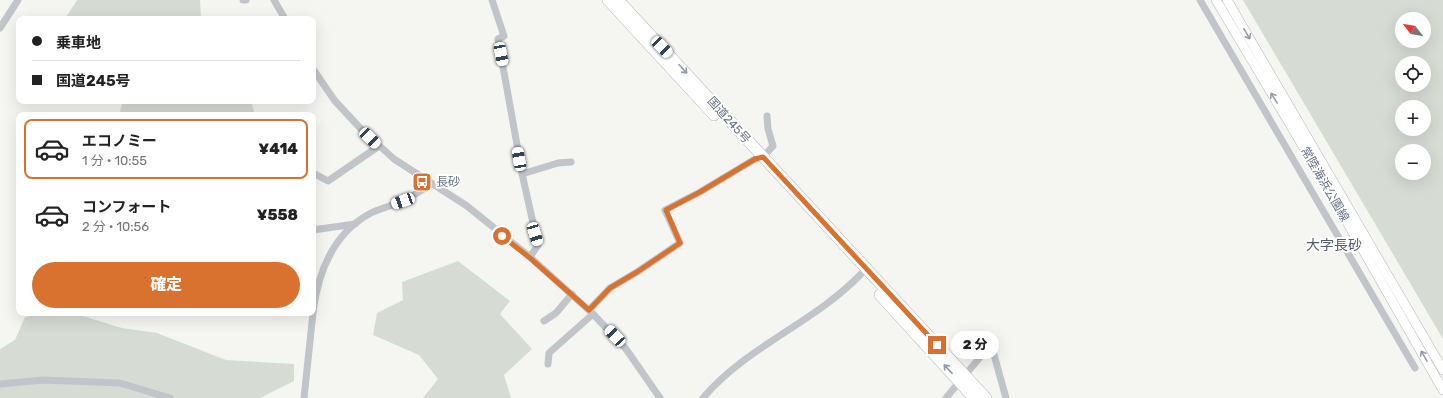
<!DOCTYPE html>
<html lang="ja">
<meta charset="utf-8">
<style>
:root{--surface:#fff;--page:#f6f6f6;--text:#222;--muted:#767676;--line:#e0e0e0;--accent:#d9712f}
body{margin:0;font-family:Rubik,"Noto Sans JP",sans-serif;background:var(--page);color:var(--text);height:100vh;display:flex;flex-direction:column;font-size:15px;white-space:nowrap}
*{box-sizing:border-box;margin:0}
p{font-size:13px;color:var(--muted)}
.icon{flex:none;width:22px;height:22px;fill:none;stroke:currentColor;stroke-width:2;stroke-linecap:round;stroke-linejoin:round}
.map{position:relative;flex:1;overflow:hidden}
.side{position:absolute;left:16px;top:112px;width:300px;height:204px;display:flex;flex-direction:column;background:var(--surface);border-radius:8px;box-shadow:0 4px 16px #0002}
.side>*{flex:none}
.hud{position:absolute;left:16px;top:16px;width:300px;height:88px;border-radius:8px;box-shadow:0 4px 16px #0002;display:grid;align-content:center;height:88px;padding:0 16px;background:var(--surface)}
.needle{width:26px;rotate:301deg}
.tools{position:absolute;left:1395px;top:12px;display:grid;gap:8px}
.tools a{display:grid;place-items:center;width:36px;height:36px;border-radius:50%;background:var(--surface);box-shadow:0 4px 16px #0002;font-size:20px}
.end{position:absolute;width:18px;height:18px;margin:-9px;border:5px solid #d9712f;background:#fff;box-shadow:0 0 0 2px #fff}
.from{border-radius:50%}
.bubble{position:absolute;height:28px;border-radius:14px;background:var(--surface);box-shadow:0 4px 16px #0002;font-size:13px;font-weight:800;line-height:28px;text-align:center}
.car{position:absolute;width:12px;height:24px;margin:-12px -6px;border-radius:5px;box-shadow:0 0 3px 1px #0007;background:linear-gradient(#fff 24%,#345 0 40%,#fff 0 76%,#345 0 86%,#fff 0)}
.hud b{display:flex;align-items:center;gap:14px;height:38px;font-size:15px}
.hud b+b{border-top:1px solid var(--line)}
.hud i{width:10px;height:10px;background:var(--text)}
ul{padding:7px 0 0;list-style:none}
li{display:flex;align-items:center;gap:12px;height:60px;margin:0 8px 6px;padding:0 8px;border:2px solid transparent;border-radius:8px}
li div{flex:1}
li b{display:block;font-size:15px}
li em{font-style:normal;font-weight:800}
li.on{border-color:var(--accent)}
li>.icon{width:36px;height:36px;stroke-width:1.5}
.cta{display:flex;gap:8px;margin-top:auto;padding:8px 16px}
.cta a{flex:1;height:46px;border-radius:24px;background:var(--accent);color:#fff;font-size:16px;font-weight:800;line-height:46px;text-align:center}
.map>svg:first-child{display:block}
.green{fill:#d6dcd4;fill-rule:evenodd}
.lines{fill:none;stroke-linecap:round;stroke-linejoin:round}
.secondary-casing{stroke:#b4b7bc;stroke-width:10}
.trunk-casing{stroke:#b4b6ba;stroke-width:12}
.minor{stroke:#c1c4c8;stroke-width:7}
.secondary{stroke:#fff;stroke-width:9}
.trunk{stroke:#fff;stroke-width:11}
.oneway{stroke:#949ca8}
.route{stroke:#d9712f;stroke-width:5}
.labels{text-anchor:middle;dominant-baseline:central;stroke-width:4;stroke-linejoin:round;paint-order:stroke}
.street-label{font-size:12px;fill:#667182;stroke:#fff}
.poi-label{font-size:12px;fill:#667182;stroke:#fff;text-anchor:start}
.quarter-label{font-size:14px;fill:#545c67;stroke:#fff}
</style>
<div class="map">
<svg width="1443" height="398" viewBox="0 0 1443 398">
<rect width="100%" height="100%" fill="#f5f6f2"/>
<g class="green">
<polygon points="77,0 200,0 201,19 65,19"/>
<path d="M 1243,0 L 1443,0 L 1443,339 ZM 1402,19 L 1424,19 L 1424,41 L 1402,41 ZM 1402,63 L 1424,63 L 1424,85 L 1402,85 ZM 1402,107 L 1424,107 L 1424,129 L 1402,129 ZM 1402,151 L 1424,151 L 1424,173 L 1402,173 Z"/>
<polygon points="123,101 251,101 255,115 123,115 120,111"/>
<polygon points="458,261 510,301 500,314 532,349 504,375 511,398 423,398 438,379 419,355 373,335 377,313 403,300 402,282"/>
<polygon points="55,313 73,313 122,328 157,333 226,360 294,364 294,381 260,398 0,398 0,349 15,340 25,317"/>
</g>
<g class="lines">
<g class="secondary-casing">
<g id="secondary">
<polyline points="1216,0 1319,173 1443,390"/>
<polyline points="1227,0 1443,370"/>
</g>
</g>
<g class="trunk-casing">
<g id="trunk">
<polyline points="608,0 714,115"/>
<polyline points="618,0 986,398"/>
<polyline points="880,295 974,398"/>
</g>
</g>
<g class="minor">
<polyline points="243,0 246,0"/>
<polyline points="274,0 285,19"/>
<polyline points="492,0 504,36 498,39 523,178 538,245 530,257"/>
<polyline points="1200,0 1415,368"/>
<polyline points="0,28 18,0"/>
<polyline points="313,69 335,101 362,130 394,159 467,206 530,257 593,314 626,349 660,398"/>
<polyline points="313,173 328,181 379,146"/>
<polyline points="522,174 558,163 571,162"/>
<polyline points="313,230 355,224"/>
<polyline points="589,310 610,288 637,272 680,243 665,210 700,192 755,159 763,157 773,146 768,129 767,116"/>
<path d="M 313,312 C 318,273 333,233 371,213 C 381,208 392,206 402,201 C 412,197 422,190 431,184"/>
<polyline points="544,321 556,313 572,294"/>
<polyline points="991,344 1006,398"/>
<polyline points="548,364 549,353 593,314"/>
<polyline points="0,384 43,380 120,383 170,398"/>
<polyline points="304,398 313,313"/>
<path d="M 703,398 C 747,346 814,323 861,274"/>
<polyline points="946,398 991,344"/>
</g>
<use href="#secondary" class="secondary"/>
<use href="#trunk" class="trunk"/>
</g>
<defs><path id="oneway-shaft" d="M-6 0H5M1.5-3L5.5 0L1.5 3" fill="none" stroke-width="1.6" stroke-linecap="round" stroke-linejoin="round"/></defs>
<g class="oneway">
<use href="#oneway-shaft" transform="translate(1247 34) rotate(60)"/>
<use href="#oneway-shaft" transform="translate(683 69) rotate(48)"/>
<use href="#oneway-shaft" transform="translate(1274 98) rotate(-122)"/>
<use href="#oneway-shaft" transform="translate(1424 356) rotate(-120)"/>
<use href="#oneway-shaft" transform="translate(948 369) rotate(-133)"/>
</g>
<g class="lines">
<polyline class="route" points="502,236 530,258 589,310 610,288 637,272 680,243 666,210 700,192 755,159 763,157 937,345"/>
</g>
<defs>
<g id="bus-square" transform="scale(1)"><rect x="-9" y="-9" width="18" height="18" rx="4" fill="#d9712f" stroke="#fff"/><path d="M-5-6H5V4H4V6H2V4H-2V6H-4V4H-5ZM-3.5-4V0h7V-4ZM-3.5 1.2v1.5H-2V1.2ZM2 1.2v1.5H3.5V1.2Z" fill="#fff"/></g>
</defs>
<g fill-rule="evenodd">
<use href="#bus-square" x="422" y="182"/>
</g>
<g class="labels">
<g class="street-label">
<text transform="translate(729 120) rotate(48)">国道245号</text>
<text transform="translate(1325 184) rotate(60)">常陸海浜公園線</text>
</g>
<g class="poi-label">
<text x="436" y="182">長砂</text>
</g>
<g class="quarter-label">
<text x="1334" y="245">大字長砂</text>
</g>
</g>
</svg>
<div class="tools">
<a><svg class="needle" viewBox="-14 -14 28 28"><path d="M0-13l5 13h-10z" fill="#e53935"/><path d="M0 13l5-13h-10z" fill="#767676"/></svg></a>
<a><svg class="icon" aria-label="locate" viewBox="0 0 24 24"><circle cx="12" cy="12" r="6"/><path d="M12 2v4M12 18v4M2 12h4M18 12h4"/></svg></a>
<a>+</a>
<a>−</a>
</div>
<i class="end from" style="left:502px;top:236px"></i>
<i class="end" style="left:937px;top:345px"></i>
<div class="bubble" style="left:951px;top:331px;width:48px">2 分</div>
<i class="car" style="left:662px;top:47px;rotate:136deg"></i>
<i class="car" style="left:501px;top:54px;rotate:169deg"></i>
<i class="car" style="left:370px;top:138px;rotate:134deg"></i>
<i class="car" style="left:519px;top:159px;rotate:350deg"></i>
<i class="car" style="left:403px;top:201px;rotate:250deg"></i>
<i class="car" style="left:535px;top:234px;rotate:163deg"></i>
<i class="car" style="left:615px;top:336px;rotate:317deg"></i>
<div class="hud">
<b><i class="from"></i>乗車地</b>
<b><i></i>国道245号</b>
</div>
<section class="side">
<ul>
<li class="on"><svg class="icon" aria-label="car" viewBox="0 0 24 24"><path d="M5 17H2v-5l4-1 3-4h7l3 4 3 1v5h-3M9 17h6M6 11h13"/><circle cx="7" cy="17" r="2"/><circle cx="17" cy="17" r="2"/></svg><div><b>エコノミー</b><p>1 分 · 10:55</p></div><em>¥414</em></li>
<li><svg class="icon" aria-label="car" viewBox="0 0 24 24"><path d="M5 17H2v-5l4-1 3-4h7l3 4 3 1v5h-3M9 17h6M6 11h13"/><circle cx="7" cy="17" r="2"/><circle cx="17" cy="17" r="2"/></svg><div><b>コンフォート</b><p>2 分 · 10:56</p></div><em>¥558</em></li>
</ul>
<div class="cta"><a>確定</a></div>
</section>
</div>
